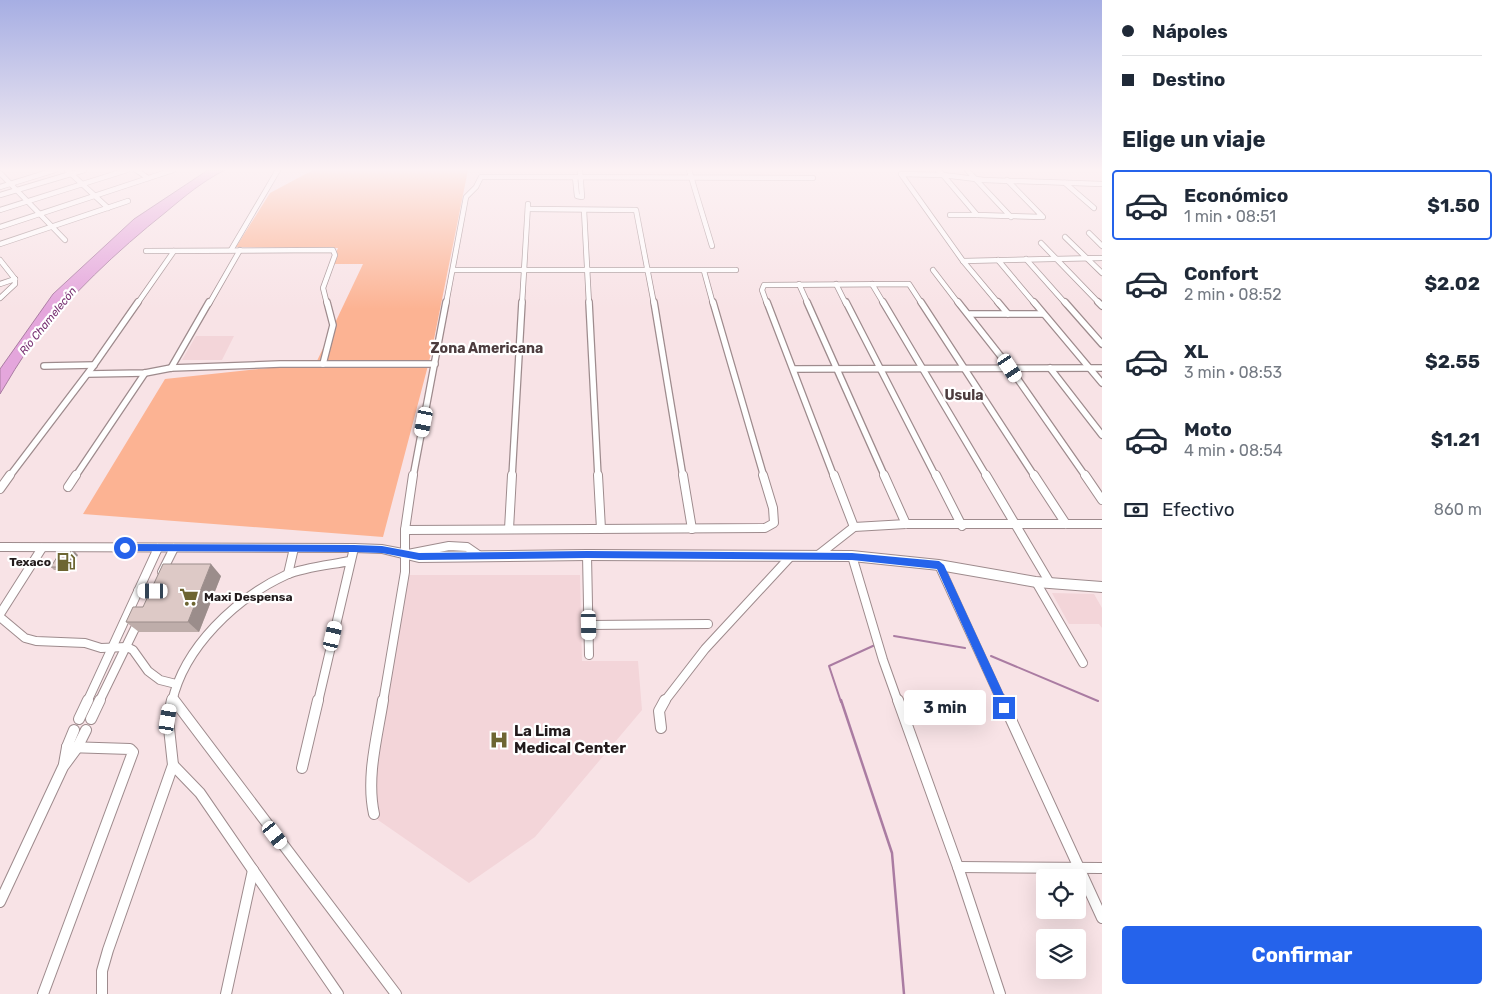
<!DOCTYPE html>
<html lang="es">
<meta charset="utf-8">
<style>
:root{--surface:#fff;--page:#f6f6f7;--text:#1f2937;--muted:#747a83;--line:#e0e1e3;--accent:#2563eb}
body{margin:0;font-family:Rubik,sans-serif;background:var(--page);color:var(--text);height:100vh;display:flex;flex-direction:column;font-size:19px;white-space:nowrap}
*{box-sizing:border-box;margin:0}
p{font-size:16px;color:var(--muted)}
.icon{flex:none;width:28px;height:28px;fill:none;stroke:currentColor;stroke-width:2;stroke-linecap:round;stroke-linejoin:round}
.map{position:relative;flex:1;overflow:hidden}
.details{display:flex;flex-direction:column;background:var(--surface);width:400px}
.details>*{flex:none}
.hud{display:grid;align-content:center;height:110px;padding:0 20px;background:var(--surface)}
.tools{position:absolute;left:1036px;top:869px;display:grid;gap:10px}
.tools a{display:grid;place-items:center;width:50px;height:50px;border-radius:5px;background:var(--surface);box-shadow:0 5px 20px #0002;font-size:25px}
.end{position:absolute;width:22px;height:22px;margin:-11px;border:6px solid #2563eb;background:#fff;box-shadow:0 0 0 2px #fff}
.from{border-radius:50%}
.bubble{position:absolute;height:35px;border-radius:5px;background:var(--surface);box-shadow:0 5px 20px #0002;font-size:16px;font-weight:700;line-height:35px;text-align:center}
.car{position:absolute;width:15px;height:30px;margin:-15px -8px;border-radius:6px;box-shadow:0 0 4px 1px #0007;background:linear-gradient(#fff 24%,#345 0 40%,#fff 0 76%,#345 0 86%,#fff 0)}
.hud b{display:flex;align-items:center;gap:18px;height:48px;font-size:19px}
.hud b+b{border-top:1px solid var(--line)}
.hud i{width:12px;height:12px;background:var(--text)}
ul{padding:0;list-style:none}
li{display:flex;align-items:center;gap:15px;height:70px;margin:0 10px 8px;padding:0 10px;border:2px solid transparent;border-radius:5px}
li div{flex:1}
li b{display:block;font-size:19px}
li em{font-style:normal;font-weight:700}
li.active{border-color:var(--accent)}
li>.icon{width:45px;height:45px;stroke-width:1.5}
h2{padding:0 20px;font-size:22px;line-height:60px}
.pay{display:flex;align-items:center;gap:12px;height:55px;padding:0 20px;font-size:19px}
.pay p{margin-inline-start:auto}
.button{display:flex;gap:10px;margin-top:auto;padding:10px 20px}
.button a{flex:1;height:58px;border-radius:5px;background:var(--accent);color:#fff;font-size:20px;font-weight:700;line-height:58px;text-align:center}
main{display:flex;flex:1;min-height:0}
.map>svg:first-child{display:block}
.built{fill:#f3d5d9}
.green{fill:#fcb393}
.water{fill:#e4a6dc;stroke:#aa7ca2}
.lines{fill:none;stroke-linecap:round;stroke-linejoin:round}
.stream-far1{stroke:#aa7ca2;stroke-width:2}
.stream{stroke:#aa7ca2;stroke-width:2.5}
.street-far3-casing{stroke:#9e8b8d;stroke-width:6}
.street-far2-casing{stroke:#9e8b8d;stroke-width:8}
.street-far1-casing{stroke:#9e8b8d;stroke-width:10}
.street-casing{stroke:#9e8b8d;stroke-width:12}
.secondary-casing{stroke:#9e8b8d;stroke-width:2}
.street-far3{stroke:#fff;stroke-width:4.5}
.street-far2{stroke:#fff;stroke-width:5.5}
.street-far1{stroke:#fff;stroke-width:8}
.street{stroke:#fff;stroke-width:10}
.secondary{fill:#fff;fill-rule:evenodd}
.wall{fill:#beadaa}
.shaded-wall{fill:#9b8d8b}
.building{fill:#ddc9c6;stroke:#9b8d8b}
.route{fill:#2563eb}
.labels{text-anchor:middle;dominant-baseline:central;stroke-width:4.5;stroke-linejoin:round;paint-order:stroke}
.far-water-label{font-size:11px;font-style:italic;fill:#783172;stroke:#fff}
.poi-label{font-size:12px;font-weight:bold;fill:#221b1c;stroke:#fff;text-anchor:end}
.neighbourhood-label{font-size:14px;font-weight:bold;fill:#4c3c3e;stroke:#fff}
.near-poi-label{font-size:15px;font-weight:bold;fill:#221b1c;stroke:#fff;text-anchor:start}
</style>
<main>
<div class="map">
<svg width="1102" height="994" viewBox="0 0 1102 994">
<rect width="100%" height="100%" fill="#f8e3e6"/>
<g class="built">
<polygon points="196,336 234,336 222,360 182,360"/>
<polygon points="409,575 580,575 582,661 638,661 642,710 535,837 469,883 378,820 375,770"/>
<polygon points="1052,593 1094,594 1102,608 1102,628 1099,624 1069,624"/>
</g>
<polygon class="green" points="313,170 468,170 431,354 383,537 83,514 165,379 316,363 363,264 331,264 338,248 236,247 270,193"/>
<path class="water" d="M 208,170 L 225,170 C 203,181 185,196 166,212 C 117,251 69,296 31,346 C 19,361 10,378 0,394 L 0,369 L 53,294 L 134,219 Z"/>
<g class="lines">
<g class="stream-far1">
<polyline points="894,636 965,648"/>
<polyline points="991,656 1098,701"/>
<polyline points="841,702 829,666 875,645"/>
</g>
<polyline class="stream" points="841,700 892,853 904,994"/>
<g class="street-far3-casing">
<g id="street-far3">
<polyline points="67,170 108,208"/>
<polyline points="136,170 148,178"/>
<polyline points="689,170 712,246"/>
<polyline points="938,170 943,175 984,180 1102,184"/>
<polyline points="967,170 1011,217"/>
<polyline points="0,173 65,240"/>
<polyline points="575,177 577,196 582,197 580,170"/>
<polyline points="1065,183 1094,208"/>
<polyline points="0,187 55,170"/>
<polyline points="0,195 84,170"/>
<polyline points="528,209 636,210 654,304"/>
<polyline points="0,210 127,170"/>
<polyline points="584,210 589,304"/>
<polyline points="950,215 977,215"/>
<polyline points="0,227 173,170"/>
<polyline points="1089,233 1102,246"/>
<polyline points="1065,237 1102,273"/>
<polyline points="1041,243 1100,304"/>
<polyline points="0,244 128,201"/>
<polyline points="231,250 278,170"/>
<polyline points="146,251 333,250 335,255 323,288 327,304"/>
<polyline points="1026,259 1066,304"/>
<polyline points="0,260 15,279"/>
<polyline points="998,260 1035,304"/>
<polyline points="963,261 1102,258"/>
<polyline points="453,270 736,270"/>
<polyline points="933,270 959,304"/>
<polyline points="704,271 713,304"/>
<polyline points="0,284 15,279"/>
<polyline points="799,284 808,304"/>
<polyline points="836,284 846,304"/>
<polyline points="872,284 884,304"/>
<polyline points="0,298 15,284 15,279"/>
<polyline points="137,304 174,251"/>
<polyline points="209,304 240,250"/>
<polyline points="446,304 466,197 476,187 481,177 813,178"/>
<polyline points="522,304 528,204"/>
<polyline points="767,304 762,290 764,285 909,284 922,304"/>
<polyline points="999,304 963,261 901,174 943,175 977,215 1043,217 1007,180"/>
</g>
</g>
<g class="street-far2-casing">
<g id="street-far2">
<polyline points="589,302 598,477"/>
<polyline points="654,302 683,477"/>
<polyline points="713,302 764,477"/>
<polyline points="767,302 834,477"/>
<polyline points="807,302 885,477"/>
<polyline points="846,302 936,477"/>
<polyline points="883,302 987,477"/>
<polyline points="921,302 1035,477"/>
<polyline points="958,302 1010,368 1086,477"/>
<polyline points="998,302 1008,314"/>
<polyline points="1034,302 1102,383"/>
<polyline points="1065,302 1102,344"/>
<polyline points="1098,302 1102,306"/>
<polyline points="970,314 1043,314"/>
<polyline points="323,364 333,325 327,302"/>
<polyline points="44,366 94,365"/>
<polyline points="171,368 209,302"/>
<polyline points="1050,368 1102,435"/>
<polyline points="794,369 1102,368"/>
<polyline points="88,374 145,373 171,368 280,364 435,364"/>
<polyline points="9,477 94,365 138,302"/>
<polyline points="75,477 145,373"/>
<polyline points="413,477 446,302"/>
<polyline points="512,477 522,302"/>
</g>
</g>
<g class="street-far1-casing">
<g id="street-far1">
<polyline points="598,475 601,529"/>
<polyline points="683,475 692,529"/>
<polyline points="834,475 854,527"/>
<polyline points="884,475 906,524"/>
<polyline points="936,475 962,526"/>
<polyline points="986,475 1050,583"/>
<polyline points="1034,475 1066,524"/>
<polyline points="1085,475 1102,500"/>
<polyline points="68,487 76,475"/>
<polyline points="0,489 10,475"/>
<polyline points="509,529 512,475"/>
<polyline points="405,530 765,528 774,523 773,508 763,475"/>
<polyline points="408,554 449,546 467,547 480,556"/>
<polyline points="587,555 589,655"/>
<polyline points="817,556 854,527 906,524 1102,524"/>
<polyline points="852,556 883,660 898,702"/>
<polyline points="939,565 1002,702"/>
<polyline points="162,572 174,548"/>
<polyline points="288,574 294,548"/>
<polyline points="1036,582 1083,663"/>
<polyline points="138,591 153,591"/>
<polyline points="0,614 42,548"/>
<polyline points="0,617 25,638 36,641 85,643 101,648 127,647 133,650 148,671 160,680 176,684"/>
<polyline points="589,625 708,624"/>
<polyline points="172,698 175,702"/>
<polyline points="87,702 158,548"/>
<polyline points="99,702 139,620"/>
<path d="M 172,702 C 184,647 236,598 286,575 C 305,567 330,565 350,561"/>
<polyline points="318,702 354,548"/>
<polyline points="383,702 405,572 405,530 413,475"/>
<polyline points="664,702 705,649 791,556"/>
</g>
</g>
<g class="street-casing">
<g id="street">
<polyline points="174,700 396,994"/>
<polyline points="898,700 958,867 1000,994"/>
<polyline points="1002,700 1102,918"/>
<polyline points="79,719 88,700"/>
<polyline points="91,719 100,700"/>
<polyline points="661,728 659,711 665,700"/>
<polyline points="64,764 67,747 74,730"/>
<polyline points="173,765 200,793 338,994"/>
<polyline points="302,768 318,700"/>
<path d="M 374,814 C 366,777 377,738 383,700"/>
<polyline points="958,867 1102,868"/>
<polyline points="0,902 63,767 77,748 86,730"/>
<polyline points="43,994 133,752 130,749 67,747"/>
<polyline points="102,994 102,971 108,950 173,765 168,719 172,700"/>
<polyline points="226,994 253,870"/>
</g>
</g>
<g class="secondary-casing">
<polygon id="secondary" points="0,543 354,544 382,545 419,552 587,550 852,551 939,560 1036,577 1102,582 1102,592 1036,587 939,570 852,561 587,560 419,562 382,553 354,552 0,551"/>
</g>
<use href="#street-far3" class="street-far3"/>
<use href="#street-far2" class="street-far2"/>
<use href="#street-far1" class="street-far1"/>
<use href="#street" class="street"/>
<use href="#secondary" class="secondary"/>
</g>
<g class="wall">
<polygon points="78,555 69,570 54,570 51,567"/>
<polygon points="221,576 199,632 139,632 126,622 143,607"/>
</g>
<g class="shaded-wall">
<polygon points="75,552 78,555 69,570 66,567"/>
<polygon points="211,564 221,576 199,632 188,622"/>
</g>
<g class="building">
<polygon points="60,552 75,552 66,567 51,567"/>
<polygon points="163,564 211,564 188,622 126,622 133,607 143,607"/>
</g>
<linearGradient id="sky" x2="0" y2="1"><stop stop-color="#a6aee3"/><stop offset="0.55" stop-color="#fcf2f4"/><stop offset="1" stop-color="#fcf2f4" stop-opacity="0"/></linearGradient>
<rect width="1102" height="309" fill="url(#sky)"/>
<polygon class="route" points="125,544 354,545 382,546 419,553 587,551 852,553 939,561 944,565 1010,708 1008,711 1001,711 937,569 852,560 587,558 419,560 382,553 354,552 125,551 121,548"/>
<defs>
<g id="fuel-bare" transform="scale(1.5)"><path d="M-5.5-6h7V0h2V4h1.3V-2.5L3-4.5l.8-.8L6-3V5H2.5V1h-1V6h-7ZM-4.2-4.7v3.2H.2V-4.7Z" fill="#6d6532" stroke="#fff" stroke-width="2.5" paint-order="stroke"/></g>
<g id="supermarket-bare" transform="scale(1.5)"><path d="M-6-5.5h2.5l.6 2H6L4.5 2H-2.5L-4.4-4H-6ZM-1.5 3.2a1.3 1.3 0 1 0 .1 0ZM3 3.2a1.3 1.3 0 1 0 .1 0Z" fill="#6d6532" stroke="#fff" stroke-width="2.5" paint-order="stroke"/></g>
<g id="hospital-bare" transform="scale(1.5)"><path d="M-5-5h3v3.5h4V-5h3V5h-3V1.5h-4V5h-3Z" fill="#6d6532" stroke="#fff" stroke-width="2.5" paint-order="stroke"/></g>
</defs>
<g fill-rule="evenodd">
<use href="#fuel-bare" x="66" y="562"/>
<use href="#supermarket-bare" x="189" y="597"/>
<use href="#hospital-bare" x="499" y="740"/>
</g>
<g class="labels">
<g class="far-water-label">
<text transform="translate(48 321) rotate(-51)">Río Chamelecón</text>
</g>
<g class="poi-label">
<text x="51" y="562">Texaco</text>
<text x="204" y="597" text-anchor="start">Maxi Despensa</text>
</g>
<g class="neighbourhood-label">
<text x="487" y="348">Zona Americana</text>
<text x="964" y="395">Usula</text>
</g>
<g class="near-poi-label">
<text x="514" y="731">La Lima<tspan x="514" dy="17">Medical Center</tspan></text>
</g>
</g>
</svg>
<div class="tools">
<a><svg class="icon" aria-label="locate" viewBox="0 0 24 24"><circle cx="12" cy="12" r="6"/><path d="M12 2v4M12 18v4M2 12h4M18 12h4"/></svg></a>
<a><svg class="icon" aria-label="layers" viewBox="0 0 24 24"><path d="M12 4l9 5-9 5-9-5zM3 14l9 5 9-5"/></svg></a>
</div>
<i class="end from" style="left:125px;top:548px"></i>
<i class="end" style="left:1004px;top:708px"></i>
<div class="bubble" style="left:904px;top:690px;width:82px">3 min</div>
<i class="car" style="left:1010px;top:368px;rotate:146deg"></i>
<i class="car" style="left:424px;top:422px;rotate:191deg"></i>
<i class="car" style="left:153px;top:591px;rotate:270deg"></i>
<i class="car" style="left:589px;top:625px;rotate:179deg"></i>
<i class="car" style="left:333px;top:636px;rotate:13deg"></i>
<i class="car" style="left:168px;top:719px;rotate:9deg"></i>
<i class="car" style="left:275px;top:835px;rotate:143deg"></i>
</div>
<section class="details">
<div class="hud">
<b><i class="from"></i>Nápoles</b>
<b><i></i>Destino</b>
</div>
<h2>Elige un viaje</h2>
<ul>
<li class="active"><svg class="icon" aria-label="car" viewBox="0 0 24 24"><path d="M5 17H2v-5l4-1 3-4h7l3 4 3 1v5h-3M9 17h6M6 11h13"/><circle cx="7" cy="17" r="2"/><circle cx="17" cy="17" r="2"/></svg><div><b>Económico</b><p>1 min · 08:51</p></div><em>$1.50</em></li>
<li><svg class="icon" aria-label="car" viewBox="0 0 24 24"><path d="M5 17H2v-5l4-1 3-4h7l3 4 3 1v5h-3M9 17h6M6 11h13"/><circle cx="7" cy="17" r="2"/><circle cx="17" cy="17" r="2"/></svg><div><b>Confort</b><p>2 min · 08:52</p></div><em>$2.02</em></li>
<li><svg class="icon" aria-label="car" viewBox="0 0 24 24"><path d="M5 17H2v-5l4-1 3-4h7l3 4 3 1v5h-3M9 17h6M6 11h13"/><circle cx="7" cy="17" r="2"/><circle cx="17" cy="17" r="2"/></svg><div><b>XL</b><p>3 min · 08:53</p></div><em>$2.55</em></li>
<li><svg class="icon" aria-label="car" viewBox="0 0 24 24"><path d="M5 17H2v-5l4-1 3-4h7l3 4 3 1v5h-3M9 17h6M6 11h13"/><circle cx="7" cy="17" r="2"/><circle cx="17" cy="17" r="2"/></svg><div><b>Moto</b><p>4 min · 08:54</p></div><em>$1.21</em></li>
</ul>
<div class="pay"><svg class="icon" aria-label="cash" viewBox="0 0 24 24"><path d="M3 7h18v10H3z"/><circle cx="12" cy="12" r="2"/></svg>Efectivo<p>860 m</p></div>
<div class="button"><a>Confirmar</a></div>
</section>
</main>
